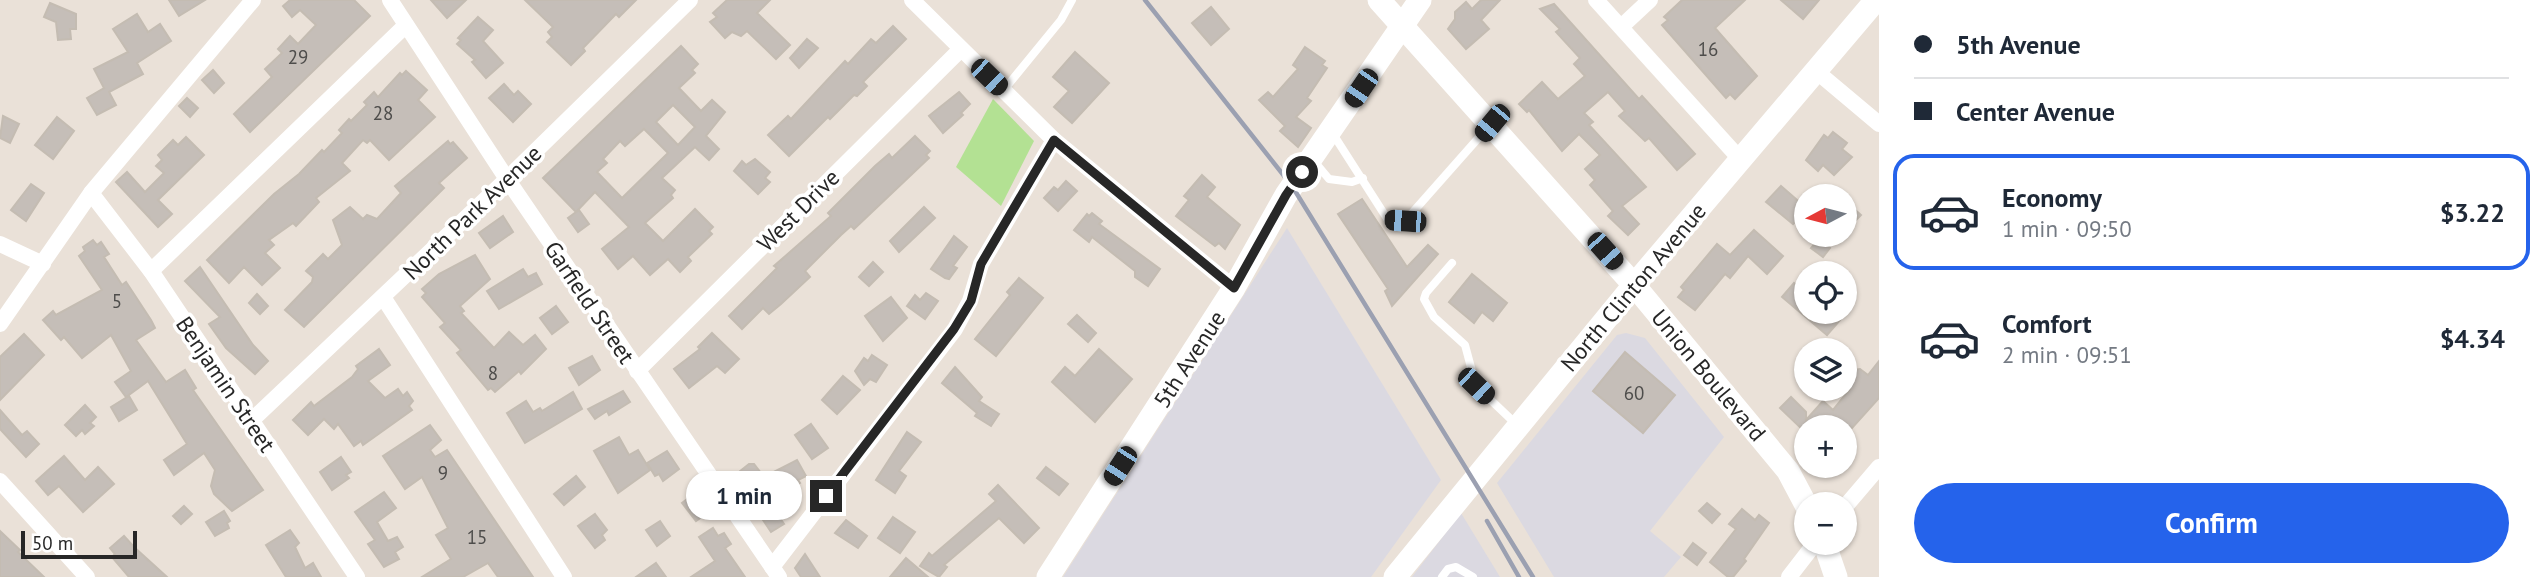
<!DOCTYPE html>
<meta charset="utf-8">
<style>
:root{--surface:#fff;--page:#f6f6f7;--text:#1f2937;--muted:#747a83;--line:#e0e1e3;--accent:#2563eb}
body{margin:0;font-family:"PT Sans",sans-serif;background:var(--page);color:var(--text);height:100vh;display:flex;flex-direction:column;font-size:26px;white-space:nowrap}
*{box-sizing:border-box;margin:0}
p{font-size:23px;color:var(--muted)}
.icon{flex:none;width:38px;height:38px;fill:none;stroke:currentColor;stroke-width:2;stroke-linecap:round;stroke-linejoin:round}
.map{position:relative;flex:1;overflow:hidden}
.sheet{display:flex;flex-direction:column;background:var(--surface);width:665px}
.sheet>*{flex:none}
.top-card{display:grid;align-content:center;height:154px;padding:0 35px;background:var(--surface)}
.needle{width:46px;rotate:263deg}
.controls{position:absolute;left:1794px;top:184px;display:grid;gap:14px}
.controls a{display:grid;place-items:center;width:63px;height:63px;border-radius:50%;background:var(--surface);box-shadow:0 2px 5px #0004;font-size:35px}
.scale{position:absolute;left:21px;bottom:18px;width:116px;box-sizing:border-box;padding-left:7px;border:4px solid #272727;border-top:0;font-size:19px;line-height:24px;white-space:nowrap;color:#272727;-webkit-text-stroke:5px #fff;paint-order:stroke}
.end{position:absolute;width:32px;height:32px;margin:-16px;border:9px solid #272727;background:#fff;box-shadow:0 0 0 4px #fff}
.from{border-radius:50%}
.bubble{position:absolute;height:49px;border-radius:24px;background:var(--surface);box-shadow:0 2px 5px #0004;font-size:23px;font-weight:700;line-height:49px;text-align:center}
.car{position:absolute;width:21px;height:42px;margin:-21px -10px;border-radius:9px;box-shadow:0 0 5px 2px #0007;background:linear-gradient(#222 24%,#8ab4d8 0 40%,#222 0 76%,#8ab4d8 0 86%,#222 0)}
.top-card b{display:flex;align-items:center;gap:24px;height:66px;font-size:26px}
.top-card b+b{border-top:2px solid var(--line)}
.top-card i{width:18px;height:18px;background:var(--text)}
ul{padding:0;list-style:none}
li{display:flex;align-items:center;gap:21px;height:116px;margin:0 14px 10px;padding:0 21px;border:4px solid transparent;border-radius:21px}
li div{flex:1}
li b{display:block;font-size:26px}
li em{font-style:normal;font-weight:700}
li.active{border-color:var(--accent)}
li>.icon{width:63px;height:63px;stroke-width:1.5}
.cta{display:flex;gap:14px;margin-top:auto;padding:14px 35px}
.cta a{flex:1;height:80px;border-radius:42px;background:var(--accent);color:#fff;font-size:28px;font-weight:700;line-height:80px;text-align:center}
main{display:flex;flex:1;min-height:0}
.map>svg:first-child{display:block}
.industrial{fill:#dbd9e1}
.green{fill:#b3e193}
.building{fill:#c5beb8;stroke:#c4bcb2;stroke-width:2;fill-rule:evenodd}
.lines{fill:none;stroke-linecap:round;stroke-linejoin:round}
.lane{stroke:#fff;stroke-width:8}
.street{stroke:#fff;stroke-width:16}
.secondary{stroke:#fff;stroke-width:23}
.rail{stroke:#9ba0b1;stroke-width:4.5}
.route{stroke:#272727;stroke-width:9}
.labels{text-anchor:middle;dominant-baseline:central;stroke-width:7;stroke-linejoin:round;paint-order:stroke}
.number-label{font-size:19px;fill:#4e4d4b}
.street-label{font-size:23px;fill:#272727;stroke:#fff}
</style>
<main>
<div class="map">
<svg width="1879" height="577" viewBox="0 0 1879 577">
<rect width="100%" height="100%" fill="#eae1d8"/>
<g class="industrial">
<polygon points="1287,228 1441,480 1371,577 1063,577"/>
<polygon points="1626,333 1645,338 1724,437 1650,531 1681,557 1664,577 1554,577 1497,483 1617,335"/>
<polygon points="1461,513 1500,577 1412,577"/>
</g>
<polygon class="green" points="993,99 1034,141 1001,206 956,167"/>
<g class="building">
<polygon points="169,0 205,0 179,16"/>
<polygon points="290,0 354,0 370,16 250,132 234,114 272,77 265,69 282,53 278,49 290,36 298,44 316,25 300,10 292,17 283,6"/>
<polygon points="431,0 466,0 447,18"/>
<polygon points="525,0 636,0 619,17 616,14 583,48 585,51 571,65 547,42 552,37 548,32 553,27"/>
<polygon points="727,0 770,0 757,13 790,45 776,59 747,31 741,36 732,32 725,38 710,22 717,17 713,13"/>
<polygon points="1481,0 1500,0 1481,20 1489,29 1466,49 1448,29 1455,19 1455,12 1466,2 1472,9"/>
<polygon points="1682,0 1745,0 1715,28 1757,76 1735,99 1730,94 1726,98 1662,25 1668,20 1664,17"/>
<polygon points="1781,0 1819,0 1803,19"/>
<polygon points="50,3 76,14 76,29 70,29 71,39 58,40 56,22 44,17"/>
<polygon points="1554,4 1639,99 1642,96 1695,154 1677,170 1649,138 1645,141 1619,116 1625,111 1608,92 1584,113 1593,122 1589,125 1646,187 1622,206 1639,224 1628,235 1608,216 1613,211 1590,185 1595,180 1585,169 1600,155 1579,134 1562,151 1529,110 1527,112 1519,104 1542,82 1558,99 1585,76 1574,64 1580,58 1556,32 1560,29 1540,9"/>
<polygon points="1211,7 1229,29 1211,45 1192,23"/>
<polygon points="137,14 148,32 160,24 171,41 137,63 143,74 109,92 116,105 97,115 87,98 104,88 94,69 128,52 113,29"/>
<polygon points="478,17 493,30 483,41 503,63 486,78 472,62 475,60 457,44 461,40 458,38"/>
<polygon points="893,26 906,39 863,82 867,86 857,96 854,95 830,119 828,117 789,156 768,135 788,116 791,119 845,61 848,64 871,39 876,43"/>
<polygon points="807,39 818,48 799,68 790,58"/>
<path d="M 681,46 L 698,64 L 692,70 L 695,73 L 679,88 L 701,111 L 712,100 L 725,112 L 706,136 L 719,149 L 709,160 L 695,147 L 662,178 L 675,190 L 671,195 L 673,198 L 645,223 L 663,241 L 695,209 L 713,227 L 709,231 L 712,234 L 688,257 L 691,261 L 680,272 L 668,259 L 650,275 L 633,256 L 618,269 L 602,249 L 629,227 L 595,192 L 576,212 L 543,178 ZM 673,105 L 695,127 L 678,145 L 656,122 ZM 644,129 L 668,153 L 622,198 L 597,172 L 607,163 L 603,159 L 620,141 L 625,146 Z"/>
<polygon points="1305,47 1325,61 1322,65 1327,68 1307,98 1311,101 1296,117 1311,128 1298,147 1280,131 1285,126 1259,100 1268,92 1273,97 1298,69 1293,65"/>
<polygon points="1075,52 1109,83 1072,123 1054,107 1069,91 1053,77"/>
<polygon points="213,70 224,83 214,93 202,80"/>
<polygon points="406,71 427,90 418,100 435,117 389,160 370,140 367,143 363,140 342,163 350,171 316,198 319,202 296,226 293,223 269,240 274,245 265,253 280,268 262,285 244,267 229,283 207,260 274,194 299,174 322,150 324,152 342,133 339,130 349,119 351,121 367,105 364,102 374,92 378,97 400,73 402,75"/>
<polygon points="504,84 514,95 518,91 531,104 513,122 489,98"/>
<polygon points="959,92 970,104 961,113 963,115 943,133 929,116"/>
<polygon points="187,98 198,108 190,117 179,106"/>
<polygon points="3,116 19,124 10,143 0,138"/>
<polygon points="57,117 74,131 53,159 35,145"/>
<polygon points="1833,132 1847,143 1842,149 1852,157 1834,175 1823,165 1818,171 1806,160 1824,135 1828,138"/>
<polygon points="915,136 930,151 926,155 929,158 854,229 851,226 841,235 805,271 810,277 781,304 769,314 763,308 742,329 729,316 777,268 774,266 831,216 828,213 875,166 889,154 892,158"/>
<polygon points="186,137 204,155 158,200 172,214 158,227 116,182 127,172 145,192 164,173 156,166 162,160 158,155 173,140 178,145"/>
<polygon points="448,141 450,144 453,142 467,158 439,183 444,188 304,327 285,310 312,282 313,277 306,271 323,254 328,259 342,245 333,220 350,207 363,219 367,215 377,219 401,193 395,186"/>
<polygon points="755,159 770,172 765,178 770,182 758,194 734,171 742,161 746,165"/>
<polygon points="1202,175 1215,187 1207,197 1240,225 1225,249 1219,243 1215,246 1176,216 1189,200 1184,196"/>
<polygon points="1066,181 1077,191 1058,211 1044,198 1054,187 1058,190"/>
<polygon points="31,184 44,193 26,221 11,210"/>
<polygon points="1781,186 1803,205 1798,211 1801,214 1793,224 1766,202"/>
<polygon points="1362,199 1407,267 1428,245 1438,254 1392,306 1385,291 1388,289 1338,214"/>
<polygon points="1844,200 1861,215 1844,232"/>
<polygon points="924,207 935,218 899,252 890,241"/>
<polygon points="579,210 589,224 578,232 568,218"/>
<polygon points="1092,213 1102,221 1099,224 1160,269 1148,286 1135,277 1135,271 1092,237 1089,242 1074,230 1087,214 1089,216"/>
<polygon points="503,216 513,232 490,248 479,233"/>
<polygon points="1754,230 1783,256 1767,274 1748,256 1730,278 1725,274 1695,310 1678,297 1684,290 1681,287 1717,244 1730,255"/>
<polygon points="954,236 967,247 953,266 957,268 949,279 945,278 931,269"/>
<polygon points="1819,239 1830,248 1823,257 1811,248"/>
<polygon points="93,240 97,245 101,242 109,254 104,257 122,285 126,282 151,320 155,328 136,340 166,382 185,370 196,388 193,390 263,490 232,511 214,494 211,486 215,470 204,453 174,475 164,460 187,444 148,381 126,397 115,382 131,371 111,335 82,358 64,337 61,340 43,320 53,311 56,315 102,290 79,256 85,251 83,247"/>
<polygon points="475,255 490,279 460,306 464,311 461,313 494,348 509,332 523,345 535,335 546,349 521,374 519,371 495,392 491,388 488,390 457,353 461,350 440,327 445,323 422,297 426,293 422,289 439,274"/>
<polygon points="873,262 883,272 869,286 859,277"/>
<polygon points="200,267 253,345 268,361 255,374 226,348 209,324 220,317 185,281"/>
<polygon points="523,269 528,277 536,273 542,284 499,309 487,291"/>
<polygon points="1472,274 1507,303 1493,321 1482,312 1474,323 1449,302"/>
<polygon points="1019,278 1043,298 996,356 975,339 1010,295 1007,292"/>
<polygon points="1794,283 1806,294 1806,312 1847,312 1827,335 1782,297"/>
<polygon points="926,293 938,301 925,319 907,306 915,295 920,300"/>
<polygon points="257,294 268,306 260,314 249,303"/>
<polygon points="891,297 907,318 883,341 865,316"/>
<polygon points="556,306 568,322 552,334 540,318"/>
<polygon points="1077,315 1096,333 1088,342 1068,324"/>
<polygon points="712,333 739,359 725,373 717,366 689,388 674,369 700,349 698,347"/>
<polygon points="24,334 44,355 0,400 0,357"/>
<polygon points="379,349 390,365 368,381 385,398 398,389 403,396 407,392 413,401 409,406 412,410 363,445 361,441 354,446 338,424 334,429 324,419 308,435 293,420 311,402 314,406 352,377 358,369 356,366"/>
<polygon points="1099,349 1132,379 1095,422 1052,382 1065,367 1075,376"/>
<polygon points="1625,352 1675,395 1643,433 1593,391"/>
<polygon points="872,355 887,365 876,382 870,379 864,385 855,371 864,358 868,361"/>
<polygon points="592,356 600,370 579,385 569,368"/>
<polygon points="1879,361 1879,398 1844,437 1844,427 1806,427 1806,433 1780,408 1791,397 1806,412 1806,420 1823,401 1833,410 1850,389 1846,381 1854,370 1860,369 1868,375"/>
<polygon points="955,367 982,397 979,401 999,414 991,426 975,416 977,413 942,383"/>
<polygon points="843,376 860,390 837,414 822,400"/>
<polygon points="623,391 630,402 609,415 607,411 595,419 588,409"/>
<polygon points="573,392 582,409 525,443 507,413 526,401 533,412 540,408 542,411"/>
<polygon points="129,396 137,410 119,421 111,407"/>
<polygon points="85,405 96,417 90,423 94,426 85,434 82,430 76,436 65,425"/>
<polygon points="0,410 22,435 27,431 39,444 26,457 0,429"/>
<polygon points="811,424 828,448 812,459 795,435"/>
<polygon points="430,425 441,440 430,450 435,457 447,450 533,577 498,577 488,563 463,577 422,577 451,559 436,535 448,528 422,477 405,489 383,456"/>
<polygon points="907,432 921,442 899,471 906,476 895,493 876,480"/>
<polygon points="619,437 629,455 638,450 650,470 618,493 594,451"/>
<polygon points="667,451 679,469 663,481 659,474 655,476 647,463"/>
<polygon points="64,456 85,480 98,467 114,484 83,512 59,486 48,495 36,481"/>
<polygon points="341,457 351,472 346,475 349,478 332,490 320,472"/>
<polygon points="797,460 806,476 798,480 800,483 768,500 784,524 771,532 734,476 749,464 754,464 764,477"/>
<polygon points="1046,467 1068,484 1059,495 1037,478"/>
<polygon points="576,476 585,487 564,505 554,494"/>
<polygon points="998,485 1039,528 1024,543 999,518 944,565 947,567 939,577 920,566 929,553 932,556 996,501 989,494"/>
<polygon points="384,492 396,508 377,522 388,541 397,537 403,547 395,552 399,559 384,567 368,544 375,540 355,512"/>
<polygon points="694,494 707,513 696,521 682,503"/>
<polygon points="1707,503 1720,514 1712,523 1699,511"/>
<polygon points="184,506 192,514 181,524 173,516"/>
<polygon points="1742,509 1755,520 1759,515 1769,523 1744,559 1746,561 1733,577 1728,577 1710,562 1736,529 1729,524"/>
<polygon points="224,511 230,521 227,523 229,528 215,536 206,522"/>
<polygon points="595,514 607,530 602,535 605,540 595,548 578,526"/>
<polygon points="893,517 915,532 900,553 878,538"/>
<polygon points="846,520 867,536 858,548 835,533"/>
<polygon points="660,521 670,536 657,546 646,530"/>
<polygon points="713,528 718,536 724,533 731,544 725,548 745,577 691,577 715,561 699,537"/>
<polygon points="290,530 299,543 295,547 305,568 313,563 321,577 286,577 266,545"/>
<polygon points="0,531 20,550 18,552 44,577 0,577"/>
<polygon points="124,536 134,547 167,577 129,577 112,557 115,554 110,548"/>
<polygon points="1693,543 1706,553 1697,565 1684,555"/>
<polygon points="805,554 820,577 801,577 795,568"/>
<polygon points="906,558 928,577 890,577"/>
<polygon points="656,563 666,577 636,577"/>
</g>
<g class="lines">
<g class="lane">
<polyline points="1003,91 1061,20 1072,0"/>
<polyline points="1333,134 1388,220 1405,221 1489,126"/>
<polyline points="1314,161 1329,179 1352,182 1363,178"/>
<polyline points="1452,263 1426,293 1424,299 1434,317 1465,345 1476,386 1516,424"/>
<polyline points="1442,577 1448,569 1456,567 1473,577"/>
</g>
<g class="street">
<polyline points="390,0 507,179 779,577"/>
<polyline points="912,0 1054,140 1234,288"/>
<polyline points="1596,0 1740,159"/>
<polyline points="1621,27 1650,0"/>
<polyline points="1816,71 1879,124"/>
<polyline points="91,193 151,271 357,577"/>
<polyline points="0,244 43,264"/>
<polyline points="151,271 406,25"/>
<polyline points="383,297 564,577"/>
<polyline points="0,324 91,193 253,0"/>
<polyline points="637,371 960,50"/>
<polyline points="251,421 507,179 690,0"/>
<polyline points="0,481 87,577"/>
<polyline points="1844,508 1879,467"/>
<polyline points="772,567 955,329 970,301 981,264 1054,140"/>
<polyline points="1789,577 1816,542"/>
</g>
<g class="secondary">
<polyline points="1379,0 1634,285 1788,471 1806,505"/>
<polyline points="1824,542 1836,577"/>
<polyline points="1048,577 1234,288 1286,195 1420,0"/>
<polyline points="1395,577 1634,285 1876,0"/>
</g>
<g class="rail">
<polyline points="1145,0 1292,186 1533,577"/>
<polyline points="1487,521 1519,577"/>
</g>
</g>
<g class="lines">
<polyline class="route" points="826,496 954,329 971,301 981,264 1054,140 1234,288 1286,195 1302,172"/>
</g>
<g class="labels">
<g class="number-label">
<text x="1708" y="49">16</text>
<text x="298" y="57">29</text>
<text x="383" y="113">28</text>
<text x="117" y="301">5</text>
<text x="493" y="373">8</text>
<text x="1634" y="393">60</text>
<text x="443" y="473">9</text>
<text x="477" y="537">15</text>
</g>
<g class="street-label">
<text transform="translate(798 210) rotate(-45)">West Drive</text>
<text transform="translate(472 212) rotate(-44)">North Park Avenue</text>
<text transform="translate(1633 287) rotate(-50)">North Clinton Avenue</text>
<text transform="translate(590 302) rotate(56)">Garfield Street</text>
<text transform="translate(1189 359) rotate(-57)">5th Avenue</text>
<text transform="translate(1709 375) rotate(50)">Union Boulevard</text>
<text transform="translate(226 384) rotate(56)">Benjamin Street</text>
</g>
</g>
</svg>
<div class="controls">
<a><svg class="needle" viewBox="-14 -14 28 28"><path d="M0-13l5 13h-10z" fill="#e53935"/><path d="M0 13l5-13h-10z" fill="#747a83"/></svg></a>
<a><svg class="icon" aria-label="locate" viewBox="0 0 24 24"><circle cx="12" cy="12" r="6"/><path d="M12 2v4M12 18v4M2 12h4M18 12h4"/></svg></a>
<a><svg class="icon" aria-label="layers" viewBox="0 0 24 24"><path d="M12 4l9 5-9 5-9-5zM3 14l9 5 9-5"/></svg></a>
<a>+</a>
<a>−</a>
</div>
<div class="scale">50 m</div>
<i class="end from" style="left:1302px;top:172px"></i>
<i class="end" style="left:826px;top:496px"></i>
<div class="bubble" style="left:686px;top:471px;width:116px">1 min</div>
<i class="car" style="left:989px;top:77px;rotate:134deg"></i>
<i class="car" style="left:1361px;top:88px;rotate:214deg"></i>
<i class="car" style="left:1492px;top:123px;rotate:220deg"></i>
<i class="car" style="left:1405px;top:221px;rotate:274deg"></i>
<i class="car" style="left:1605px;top:251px;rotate:138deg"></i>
<i class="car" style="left:1476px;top:386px;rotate:134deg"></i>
<i class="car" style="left:1120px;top:466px;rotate:213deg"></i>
</div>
<section class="sheet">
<div class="top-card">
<b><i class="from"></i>5th Avenue</b>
<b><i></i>Center Avenue</b>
</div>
<ul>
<li class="active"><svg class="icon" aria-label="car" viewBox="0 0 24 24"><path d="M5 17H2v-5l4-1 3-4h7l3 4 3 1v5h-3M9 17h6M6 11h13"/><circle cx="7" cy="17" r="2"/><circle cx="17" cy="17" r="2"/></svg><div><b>Economy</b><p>1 min · 09:50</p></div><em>$3.22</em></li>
<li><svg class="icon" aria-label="car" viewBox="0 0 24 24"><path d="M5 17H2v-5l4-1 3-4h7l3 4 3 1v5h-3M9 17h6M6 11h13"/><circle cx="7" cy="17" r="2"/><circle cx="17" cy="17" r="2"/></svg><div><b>Comfort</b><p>2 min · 09:51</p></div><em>$4.34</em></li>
</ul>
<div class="cta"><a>Confirm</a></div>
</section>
</main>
